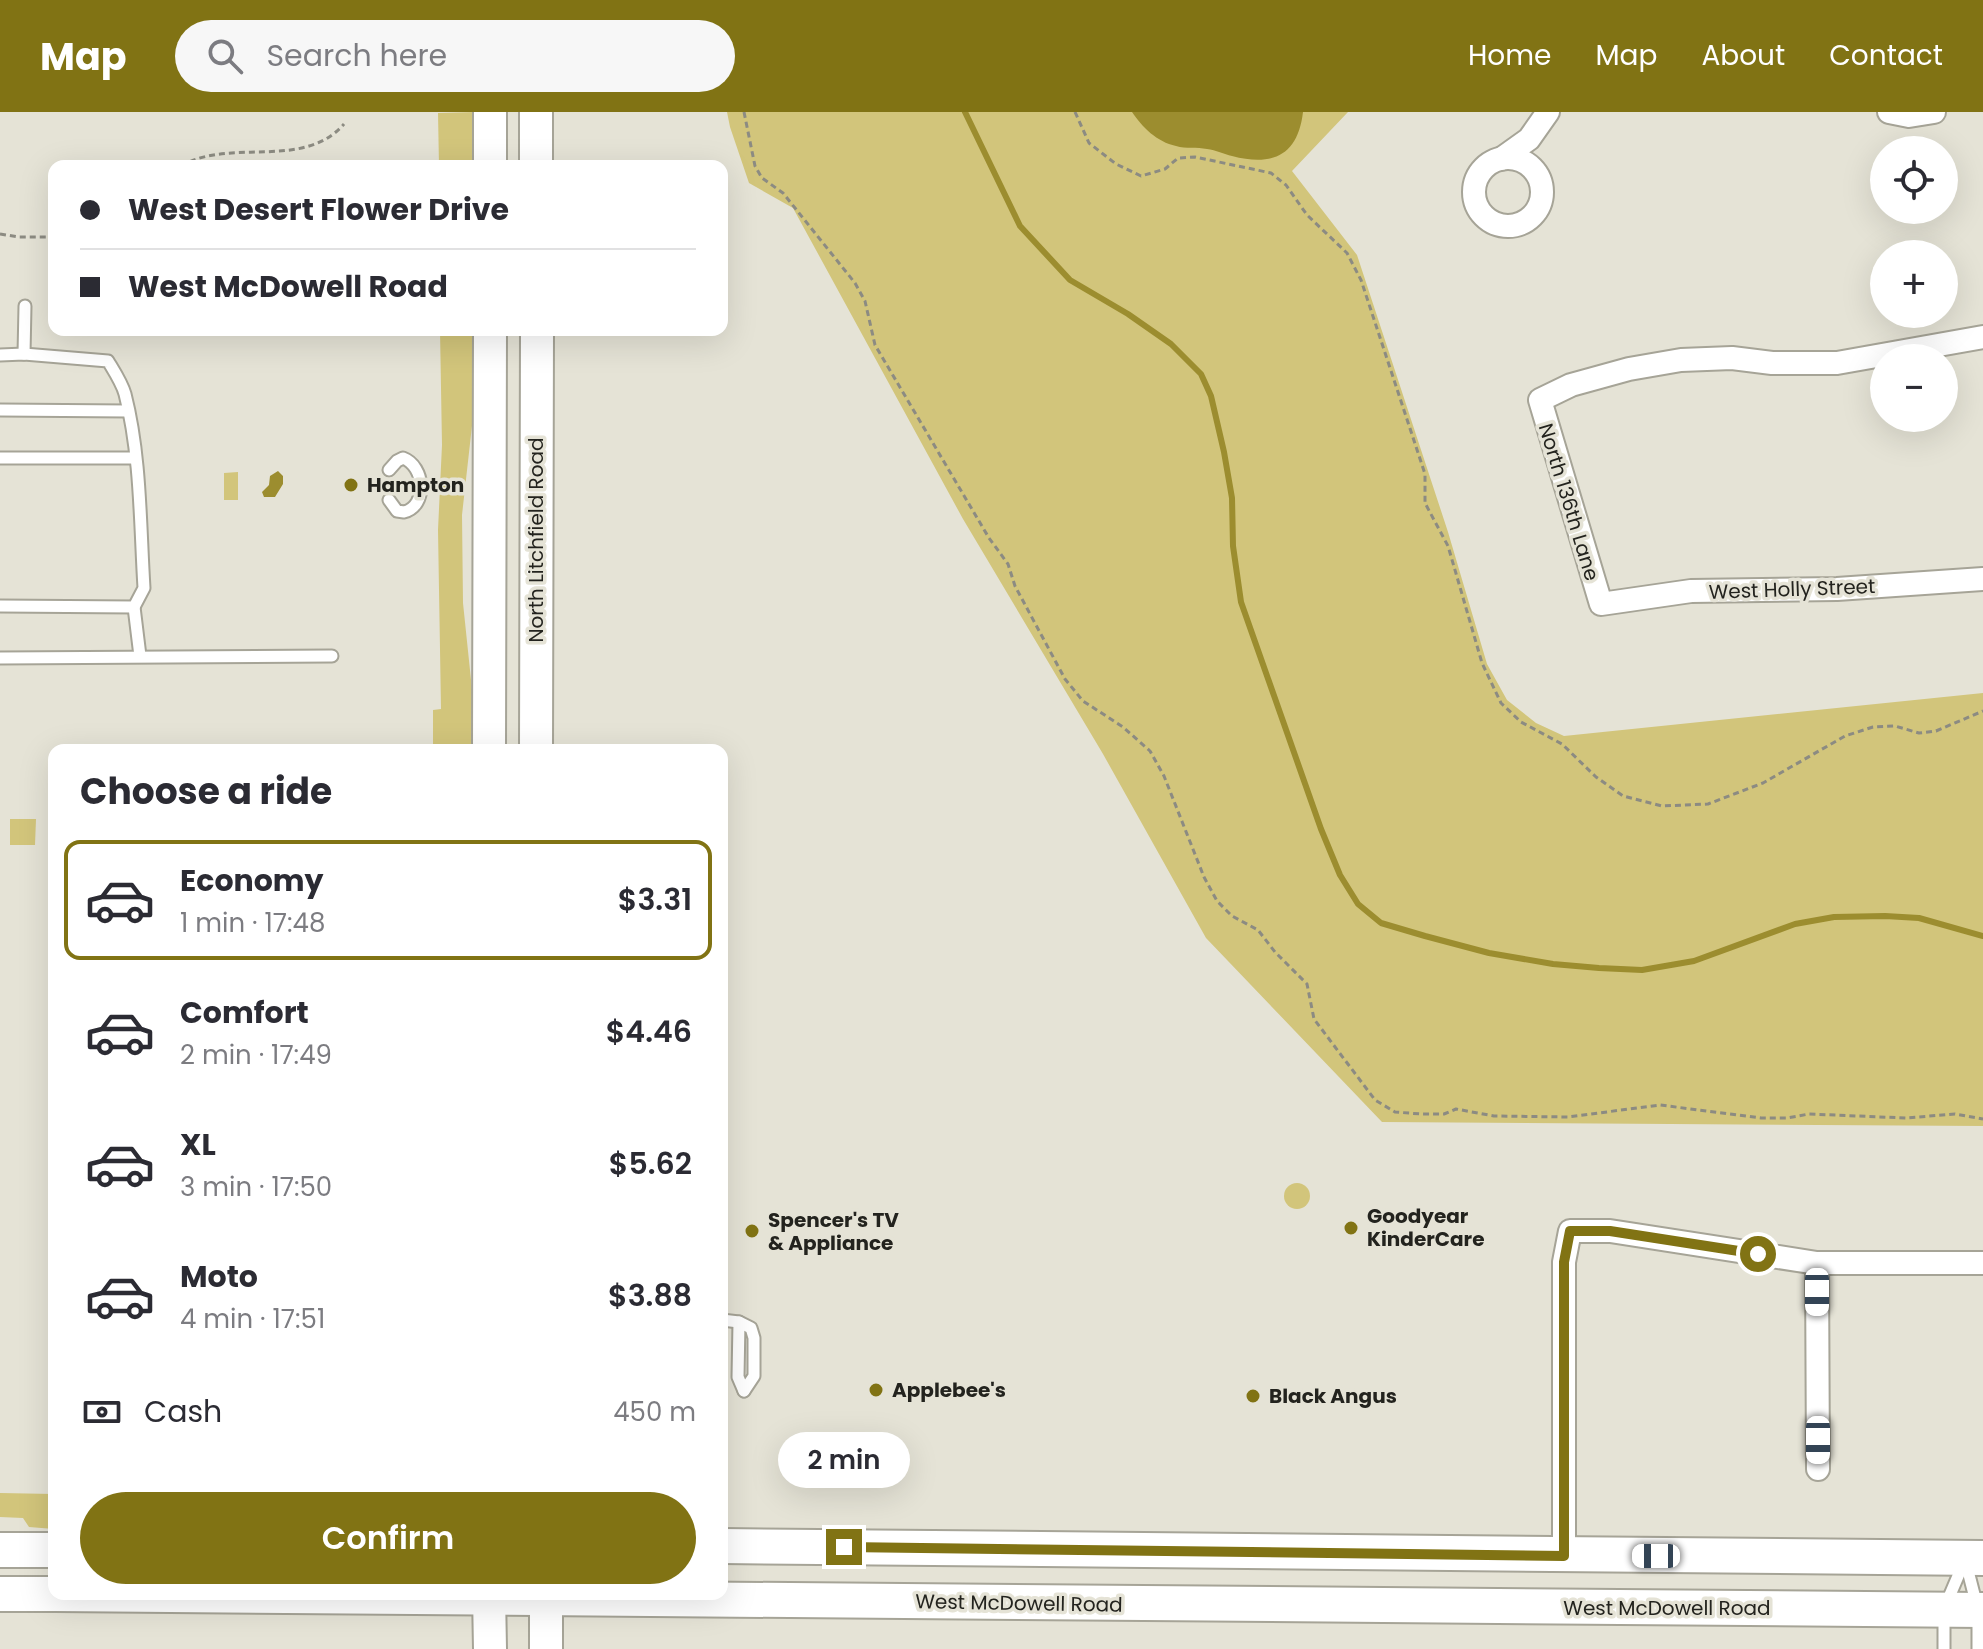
<!DOCTYPE html>
<meta charset="utf-8">
<style>
:root{--surface:#fff;--page:#f7f7f7;--text:#2b2b33;--muted:#7c7c81;--line:#e1e1e2;--accent:#817314}
body{margin:0;font-family:Poppins,sans-serif;background:var(--page);color:var(--text);height:100vh;display:flex;flex-direction:column;font-size:30px;white-space:nowrap}
*{box-sizing:border-box;margin:0}
p{font-size:26px;color:var(--muted)}
.icon{flex:none;width:44px;height:44px;fill:none;stroke:currentColor;stroke-width:2;stroke-linecap:round;stroke-linejoin:round}
.map{position:relative;flex:1;overflow:hidden}
.sheet{position:absolute;left:48px;top:632px;width:680px;height:856px;display:flex;flex-direction:column;background:var(--surface);border-radius:16px;box-shadow:0 8px 32px #0002}
.sheet>*{flex:none}
.top-card{position:absolute;left:48px;top:48px;width:680px;height:176px;border-radius:16px;box-shadow:0 8px 32px #0002;display:grid;align-content:center;height:176px;padding:0 32px;background:var(--surface)}
.buttons{position:absolute;left:1870px;top:24px;display:grid;gap:16px}
.buttons a{display:grid;place-items:center;width:88px;height:88px;border-radius:50%;background:var(--surface);box-shadow:0 8px 32px #0002;font-size:40px}
.end{position:absolute;width:36px;height:36px;margin:-18px;border:10px solid #817314;background:#fff;box-shadow:0 0 0 4px #fff}
.from{border-radius:50%}
.bubble{position:absolute;height:56px;border-radius:28px;background:var(--surface);box-shadow:0 8px 32px #0002;font-size:26px;font-weight:600;line-height:56px;text-align:center}
.car{position:absolute;width:24px;height:48px;margin:-24px -12px;border-radius:10px;box-shadow:0 0 6px 2px #0007;background:linear-gradient(#fff 24%,#345 0 40%,#fff 0 76%,#345 0 86%,#fff 0)}
.top-card b{display:flex;align-items:center;gap:28px;height:76px;font-size:30px}
.top-card b+b{border-top:2px solid var(--line)}
.top-card i{width:20px;height:20px;background:var(--text)}
ul{padding:0;list-style:none}
li{display:flex;align-items:center;gap:24px;height:120px;margin:0 16px 12px;padding:0 16px;border:4px solid transparent;border-radius:16px}
li div{flex:1}
li b{display:block;font-size:30px}
li em{font-style:normal;font-weight:600}
li.current{border-color:var(--accent)}
li>.icon{width:72px;height:72px;stroke-width:1.5}
h2{padding:0 32px;font-size:36px;line-height:96px}
.pay{display:flex;align-items:center;gap:20px;height:88px;padding:0 32px;font-size:30px}
.pay p{margin-inline-start:auto}
.action{display:flex;gap:16px;margin-top:auto;padding:16px 32px}
.action a{flex:1;height:92px;border-radius:48px;background:var(--accent);color:#fff;font-size:32px;font-weight:600;line-height:92px;text-align:center}
header{display:flex;align-items:center;gap:48px;box-sizing:border-box;height:112px;padding:0 40px;background:var(--accent);color:#fff}
header strong{font-size:38px}
nav{display:flex;gap:44px;margin-inline-start:auto;font-size:28px}
.search{width:560px;height:72px;background:var(--page);display:flex;align-items:center;gap:20px;box-sizing:border-box;padding:0 28px;border-radius:44px;color:var(--muted);font-size:30px}
.map>svg:first-child{display:block}
.green{fill:#d2c57b}
.water{fill:#9c8d2f}
.lines{fill:none;stroke-linecap:round;stroke-linejoin:round}
.stream{stroke:#9c8d2f;stroke-width:6}
.lane-casing{stroke:#a6a497;stroke-width:15}
.street-casing{stroke:#a6a497;stroke-width:26}
.secondary-casing{stroke:#a6a497;stroke-width:36}
.primary-casing{stroke:#a6a497;stroke-width:38}
.path{stroke:#8c8b82;stroke-width:3;stroke-dasharray:6 4;stroke-linecap:butt}
.lane{stroke:#fff;stroke-width:11}
.street{stroke:#fff;stroke-width:22}
.secondary{stroke:#fff;stroke-width:32}
.primary{stroke:#fff;stroke-width:34}
.route{stroke:#817314;stroke-width:10}
.poi-dot{fill:#817314;stroke:#e5e3d6;stroke-width:3}
.labels{text-anchor:middle;dominant-baseline:central;stroke-width:7;stroke-linejoin:round;paint-order:stroke}
.poi-label{font-size:20px;font-weight:bold;fill:#23231e;stroke:#e5e3d6;text-anchor:start}
.street-label{font-size:20px;fill:#23231e;stroke:#e5e3d6}
</style>
<header>
<strong>Map</strong>
<div class="search"><svg class="icon" aria-label="search" viewBox="0 0 24 24"><circle cx="10" cy="10" r="6"/><path d="M15 15l6 6"/></svg>Search here</div>
<nav><a>Home</a><a>Map</a><a>About</a><a>Contact</a></nav>
</header>
<div class="map">
<svg width="1983" height="1537" viewBox="0 0 1983 1537">
<rect width="100%" height="100%" fill="#e5e3d6"/>
<g class="green">
<polygon points="475,0 475,54 439,54 438,1"/>
<polygon points="727,0 1348,0 1292,59 1357,143 1448,420 1487,552 1507,588 1536,611 1564,624 1983,581 1983,1014 1382,1010 1206,826 1103,642 963,407 793,96 749,71 730,15"/>
<polygon points="440,218 475,218 474,296 462,403 463,491 473,587 473,638 433,638 433,598 441,597 438,418 442,333"/>
<polygon points="238,360 238,388 224,388 224,361"/>
<polygon points="10,707 36,707 35,733 10,733"/>
<circle cx="1297" cy="1084" r="13"/>
<polygon points="0,1381 54,1382 54,1417 29,1415 23,1406 0,1405"/>
</g>
<g class="water">
<path d="M 1132,0 L 1303,0 C 1298,43 1273,55 1232,44 C 1224,42 1216,38 1207,37 C 1197,35 1186,37 1176,34 C 1157,30 1142,15 1132,0 Z"/>
<polygon points="278,359 283,364 283,372 275,385 264,385 262,380 269,373 270,364"/>
</g>
<g class="lines">
<polyline class="stream" points="965,0 1020,114 1070,168 1128,202 1171,232 1201,262 1211,284 1224,340 1232,386 1233,434 1241,490 1321,717 1340,763 1358,792 1381,811 1425,824 1489,841 1553,852 1599,856 1642,858 1694,849 1795,812 1834,805 1885,804 1919,806 1983,824"/>
<g class="lane-casing">
<g id="lane">
<polyline points="24,242 25,194"/>
<path d="M 0,243 L 24,242 L 108,249 C 114,259 122,271 125,282 C 141,344 140,413 144,476 L 134,495 L 0,494"/>
<polyline points="0,298 128,299"/>
<polyline points="0,346 135,346"/>
<path d="M 389,358 L 397,349 L 403,346 C 425,354 428,394 404,400 L 397,399 L 389,388"/>
<polyline points="134,495 140,544"/>
<polyline points="0,546 332,544"/>
<polyline points="722,1208 739,1210 751,1216 754,1226 754,1264 744,1279"/>
<polyline points="739,1210 738,1265 744,1279"/>
<polyline points="1966,1451 1978,1498 1978,1537"/>
<polyline points="1944,1537 1944,1497 1964,1450"/>
</g>
</g>
<g class="street-casing">
<g id="street">
<polyline points="1889,0 1909,4 1934,0"/>
<circle cx="1508" cy="80" r="34"/>
<polyline points="1501,47 1529,27 1548,0"/>
<polyline points="1983,225 1837,251 1772,251 1732,246 1681,248 1629,257 1571,273 1540,288 1601,492 1691,479 1837,477 1983,467"/>
<polyline points="1817,1151 1818,1357"/>
<polyline points="1564,1444 1564,1150 1570,1119 1610,1119 1817,1151 1983,1151"/>
</g>
</g>
<g class="secondary-casing">
<g id="secondary">
<polyline points="490,0 490,54"/>
<polyline points="536,54 536,0"/>
<polyline points="489,638 490,218"/>
<polyline points="536,638 537,218"/>
<polyline points="489,1482 490,1537"/>
<polyline points="546,1482 546,1537"/>
</g>
</g>
<g class="primary-casing">
<g id="primary">
<polyline points="722,1434 1983,1446"/>
<polyline points="0,1438 54,1438"/>
<polyline points="0,1482 54,1482"/>
<polyline points="56,1482 1983,1498"/>
</g>
</g>
<g class="path">
<polyline points="744,0 755,54 762,66 783,81 855,171 865,189 875,233 989,426 1008,452 1015,474 1065,567 1083,589 1123,615 1150,639 1164,664 1204,765 1217,789 1232,804 1258,818 1275,840 1307,872 1314,907 1375,988 1395,1000 1421,1002 1444,1002 1456,997 1494,1004 1568,1005 1660,993 1761,1006 1787,1006 1809,1002 1906,1006 1955,1002 1983,1007"/>
<polyline points="1075,0 1089,31 1116,52 1141,64 1165,57 1178,46 1195,45 1271,61 1286,73 1307,103 1347,141 1361,168 1425,362 1425,391 1448,434 1482,551 1501,591 1521,610 1562,632 1596,665 1623,684 1662,694 1708,692 1763,671 1845,624 1873,615 1895,614 1919,621 1936,619 1983,599"/>
<path d="M 181,54 C 231,25 303,59 344,12"/>
<polyline points="0,122 19,125 54,125"/>
</g>
<use href="#lane" class="lane"/>
<use href="#street" class="street"/>
<use href="#secondary" class="secondary"/>
<use href="#primary" class="primary"/>
</g>
<g class="lines">
<polyline class="route" points="844,1435 1564,1444 1564,1150 1570,1119 1610,1119 1758,1142"/>
</g>
<g class="poi-dot">
<circle cx="351" cy="373" r="8"/>
<circle cx="1351" cy="1116" r="8"/>
<circle cx="752" cy="1119" r="8"/>
<circle cx="876" cy="1278" r="8"/>
<circle cx="1253" cy="1284" r="8"/>
</g>
<g class="labels">
<g class="poi-label">
<text x="367" y="373">Hampton</text>
<text x="1367" y="1104">Goodyear<tspan x="1367" dy="23">KinderCare</tspan></text>
<text x="768" y="1108">Spencer's TV<tspan x="768" dy="23">&amp; Appliance</tspan></text>
<text x="892" y="1278">Applebee's</text>
<text x="1269" y="1284">Black Angus</text>
</g>
<g class="street-label">
<text transform="translate(1569 390) rotate(73)">North 136th Lane</text>
<text transform="translate(536 428) rotate(-90)">North Litchfield Road</text>
<text transform="translate(1792 477) rotate(-2)">West Holly Street</text>
<text transform="translate(1019 1491) rotate(1)">West McDowell Road</text>
<text x="1667" y="1496">West McDowell Road</text>
</g>
</g>
</svg>
<div class="buttons">
<a><svg class="icon" aria-label="locate" viewBox="0 0 24 24"><circle cx="12" cy="12" r="6"/><path d="M12 2v4M12 18v4M2 12h4M18 12h4"/></svg></a>
<a>+</a>
<a>−</a>
</div>
<i class="end from" style="left:1758px;top:1142px"></i>
<i class="end" style="left:844px;top:1435px"></i>
<div class="bubble" style="left:778px;top:1320px;width:132px">2 min</div>
<i class="car" style="left:1817px;top:1180px;rotate:180deg"></i>
<i class="car" style="left:1818px;top:1328px;rotate:180deg"></i>
<i class="car" style="left:1656px;top:1444px;rotate:270deg"></i>
<div class="top-card">
<b><i class="from"></i>West Desert Flower Drive</b>
<b><i></i>West McDowell Road</b>
</div>
<section class="sheet">
<h2>Choose a ride</h2>
<ul>
<li class="current"><svg class="icon" aria-label="car" viewBox="0 0 24 24"><path d="M5 17H2v-5l4-1 3-4h7l3 4 3 1v5h-3M9 17h6M6 11h13"/><circle cx="7" cy="17" r="2"/><circle cx="17" cy="17" r="2"/></svg><div><b>Economy</b><p>1 min · 17:48</p></div><em>$3.31</em></li>
<li><svg class="icon" aria-label="car" viewBox="0 0 24 24"><path d="M5 17H2v-5l4-1 3-4h7l3 4 3 1v5h-3M9 17h6M6 11h13"/><circle cx="7" cy="17" r="2"/><circle cx="17" cy="17" r="2"/></svg><div><b>Comfort</b><p>2 min · 17:49</p></div><em>$4.46</em></li>
<li><svg class="icon" aria-label="car" viewBox="0 0 24 24"><path d="M5 17H2v-5l4-1 3-4h7l3 4 3 1v5h-3M9 17h6M6 11h13"/><circle cx="7" cy="17" r="2"/><circle cx="17" cy="17" r="2"/></svg><div><b>XL</b><p>3 min · 17:50</p></div><em>$5.62</em></li>
<li><svg class="icon" aria-label="car" viewBox="0 0 24 24"><path d="M5 17H2v-5l4-1 3-4h7l3 4 3 1v5h-3M9 17h6M6 11h13"/><circle cx="7" cy="17" r="2"/><circle cx="17" cy="17" r="2"/></svg><div><b>Moto</b><p>4 min · 17:51</p></div><em>$3.88</em></li>
</ul>
<div class="pay"><svg class="icon" aria-label="cash" viewBox="0 0 24 24"><path d="M3 7h18v10H3z"/><circle cx="12" cy="12" r="2"/></svg>Cash<p>450 m</p></div>
<div class="action"><a>Confirm</a></div>
</section>
</div>
